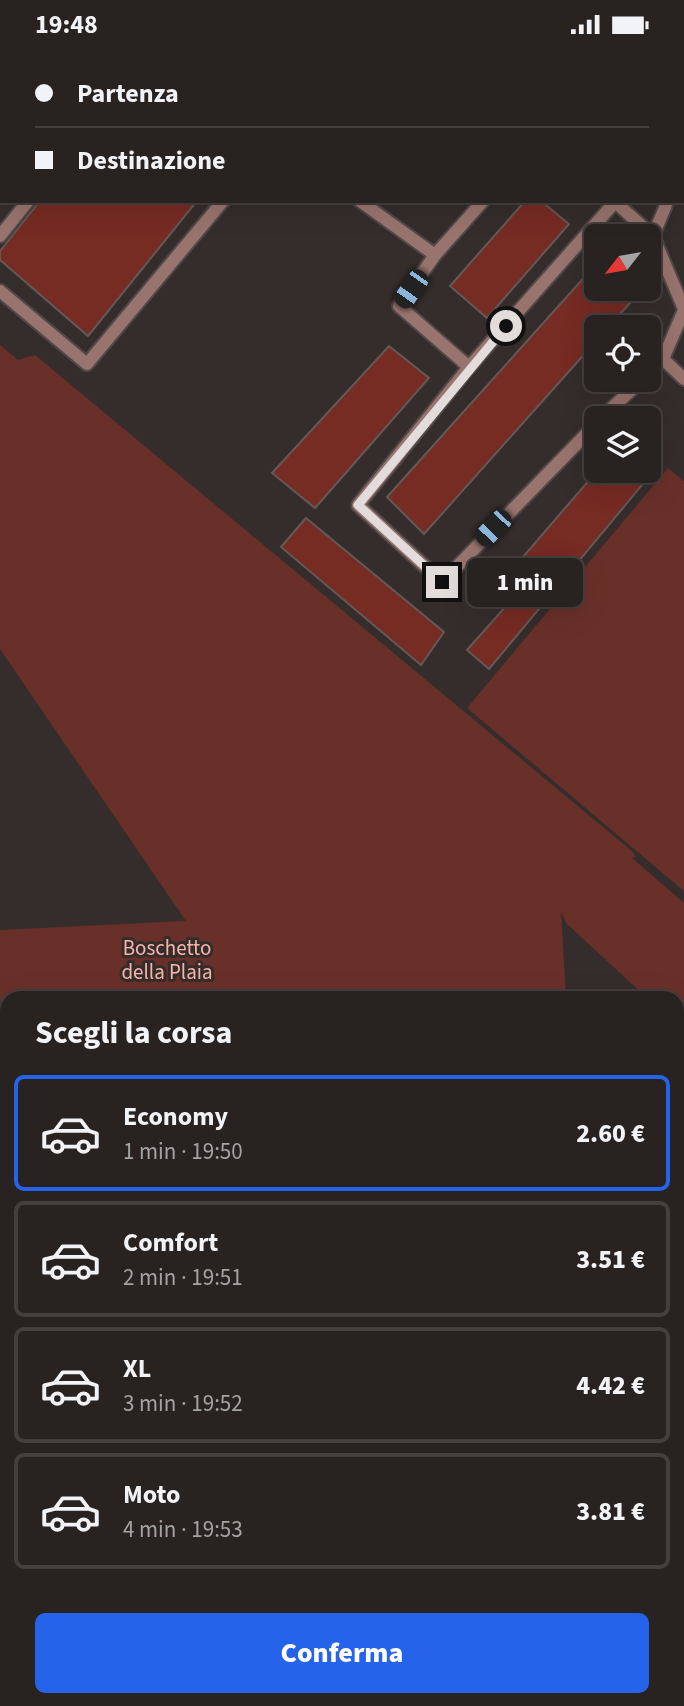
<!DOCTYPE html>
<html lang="it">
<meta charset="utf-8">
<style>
:root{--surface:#282220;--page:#342f2d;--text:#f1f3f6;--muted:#a5a4a5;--line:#443f3e;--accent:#2563eb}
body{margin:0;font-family:"Source Sans 3",sans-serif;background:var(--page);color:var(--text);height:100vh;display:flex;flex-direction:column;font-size:26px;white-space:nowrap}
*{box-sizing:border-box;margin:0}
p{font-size:23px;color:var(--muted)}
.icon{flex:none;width:38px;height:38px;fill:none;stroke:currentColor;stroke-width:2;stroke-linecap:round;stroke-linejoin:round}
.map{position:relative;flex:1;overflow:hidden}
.side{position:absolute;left:0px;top:942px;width:684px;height:716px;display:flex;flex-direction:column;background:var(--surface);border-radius:21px 21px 0 0;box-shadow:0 7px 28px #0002,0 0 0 2px var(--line)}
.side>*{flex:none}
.guide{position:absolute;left:0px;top:0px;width:684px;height:154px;box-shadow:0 7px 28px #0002,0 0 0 2px var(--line);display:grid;align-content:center;height:154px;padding:0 35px;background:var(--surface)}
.needle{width:46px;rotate:239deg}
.controls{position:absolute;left:584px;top:175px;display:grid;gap:14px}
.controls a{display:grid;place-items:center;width:77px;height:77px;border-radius:10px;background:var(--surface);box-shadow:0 7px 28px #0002,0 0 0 2px var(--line);font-size:35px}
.end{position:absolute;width:32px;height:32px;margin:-16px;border:9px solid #e2dcdb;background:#111;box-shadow:0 0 0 4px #111}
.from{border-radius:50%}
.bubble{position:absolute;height:49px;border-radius:10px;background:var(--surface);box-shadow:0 7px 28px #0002,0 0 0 2px var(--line);font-size:23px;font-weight:800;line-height:49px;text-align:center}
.car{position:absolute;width:21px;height:42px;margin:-21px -10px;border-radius:9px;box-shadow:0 0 5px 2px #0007;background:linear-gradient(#222 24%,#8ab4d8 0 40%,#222 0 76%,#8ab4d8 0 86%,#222 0)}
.guide b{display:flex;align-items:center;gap:24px;height:66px;font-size:26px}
.guide b+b{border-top:2px solid var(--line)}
.guide i{width:18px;height:18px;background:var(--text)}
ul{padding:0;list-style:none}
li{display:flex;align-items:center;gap:21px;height:116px;margin:0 14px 10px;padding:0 21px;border:4px solid var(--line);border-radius:10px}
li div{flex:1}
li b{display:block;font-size:26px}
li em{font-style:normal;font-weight:800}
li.selected{border-color:var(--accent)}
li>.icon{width:63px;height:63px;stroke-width:1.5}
h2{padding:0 35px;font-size:32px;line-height:84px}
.primary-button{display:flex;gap:14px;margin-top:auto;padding:14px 35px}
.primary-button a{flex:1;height:80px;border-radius:10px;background:var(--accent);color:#fff;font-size:28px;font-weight:800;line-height:80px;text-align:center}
.status{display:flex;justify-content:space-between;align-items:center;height:49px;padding:0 35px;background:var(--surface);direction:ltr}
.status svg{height:19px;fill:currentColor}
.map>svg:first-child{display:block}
.green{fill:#693029}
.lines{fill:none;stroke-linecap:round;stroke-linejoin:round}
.stream{stroke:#9e4f44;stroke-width:7}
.building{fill:#762b23;stroke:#625958;stroke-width:2}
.lane-casing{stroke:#514947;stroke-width:16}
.path{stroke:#6e6765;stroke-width:4.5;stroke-dasharray:7 3.5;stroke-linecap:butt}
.lane{stroke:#99746e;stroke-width:12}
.route{stroke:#e2dcdb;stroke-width:9}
.labels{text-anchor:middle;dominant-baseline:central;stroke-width:6;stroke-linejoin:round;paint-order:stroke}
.park-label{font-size:21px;fill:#f9b4a9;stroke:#352d2b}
</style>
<div class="status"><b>19:48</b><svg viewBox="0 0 49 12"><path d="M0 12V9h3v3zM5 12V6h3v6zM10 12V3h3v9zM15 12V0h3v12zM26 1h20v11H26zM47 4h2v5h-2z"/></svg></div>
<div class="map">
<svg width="684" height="1657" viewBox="0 0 684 1657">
<rect width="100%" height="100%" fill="#352d2b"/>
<g class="green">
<polygon points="0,296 18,311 35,306 633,803 636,809 631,808 684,854 684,985 677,978 677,948 646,948 566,874 561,862 566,948 7,948 7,1650 220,1650 209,1657 0,1657 0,881 186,872 0,600"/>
<polygon points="668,419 684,432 684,842 467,659"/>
</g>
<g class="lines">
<g class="stream">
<polyline points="647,0 648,2"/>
<polyline points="682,56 684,58"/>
</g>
</g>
<g class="building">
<polygon points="164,0 320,0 162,2"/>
<polygon points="40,152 197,152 88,287 0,211 0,202"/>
<polygon points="525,152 541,152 569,175 487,269 450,237"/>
<polygon points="597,214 597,240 643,240 608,278 597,278 597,291 424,485 387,448"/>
<polygon points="389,297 429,329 315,459 272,424"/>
<polygon points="649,412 657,418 489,620 467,601 523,538 510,523 597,422 649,422"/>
<polygon points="306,469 444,583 421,616 281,498"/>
<polygon points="677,1068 684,1080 684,1111 677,1114"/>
<polygon points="677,1354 684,1367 684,1515 677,1518"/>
<polygon points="684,1559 684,1636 677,1623 677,1563"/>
<polygon points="513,1650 522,1650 525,1657 497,1657"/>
</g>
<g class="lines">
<g class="lane-casing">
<g id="lane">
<polyline points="569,0 570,2"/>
<polyline points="149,2 151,0"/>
<polyline points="338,2 340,0"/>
<polyline points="360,152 435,206 483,152"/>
<polyline points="614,152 653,187 684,260"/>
<polyline points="0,187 28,152"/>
<polyline points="653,187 666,156 664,152"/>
<polyline points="435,206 399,257 469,318 358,456 442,533 597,374"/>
<polyline points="0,242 87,315 223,152"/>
<polyline points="684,261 663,310 684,330"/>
<polyline points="469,318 615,153"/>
<polyline points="649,324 663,310"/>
<polyline points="601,369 642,331"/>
</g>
</g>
<g class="path">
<polyline points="668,0 669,2"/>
<polyline points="682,23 684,26"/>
<polyline points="0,1254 7,1257"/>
<polyline points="0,1377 7,1371"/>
<polyline points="0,1494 7,1489"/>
</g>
<use href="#lane" class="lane"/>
</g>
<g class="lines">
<polyline class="route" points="442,533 358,456 506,277"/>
</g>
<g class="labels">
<g class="park-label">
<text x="167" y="899">Boschetto<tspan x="167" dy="24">della Plaia</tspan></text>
</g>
</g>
</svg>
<div class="controls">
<a><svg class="needle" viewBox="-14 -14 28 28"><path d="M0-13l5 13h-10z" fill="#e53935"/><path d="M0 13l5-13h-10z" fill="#a5a4a5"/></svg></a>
<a><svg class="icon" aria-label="locate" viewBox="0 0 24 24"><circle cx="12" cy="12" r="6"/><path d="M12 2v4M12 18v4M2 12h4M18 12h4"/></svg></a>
<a><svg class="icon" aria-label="layers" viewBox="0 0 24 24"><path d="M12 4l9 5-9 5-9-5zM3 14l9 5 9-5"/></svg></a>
</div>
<i class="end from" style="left:506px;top:277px"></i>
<i class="end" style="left:442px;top:533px"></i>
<div class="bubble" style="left:467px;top:509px;width:116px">1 min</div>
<i class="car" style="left:411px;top:240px;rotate:215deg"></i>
<i class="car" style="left:493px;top:479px;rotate:224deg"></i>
<div class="guide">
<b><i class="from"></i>Partenza</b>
<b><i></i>Destinazione</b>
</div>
<section class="side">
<h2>Scegli la corsa</h2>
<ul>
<li class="selected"><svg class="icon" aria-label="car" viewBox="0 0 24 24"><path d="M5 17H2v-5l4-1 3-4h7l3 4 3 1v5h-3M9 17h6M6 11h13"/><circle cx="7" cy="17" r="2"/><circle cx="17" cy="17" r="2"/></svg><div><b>Economy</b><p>1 min · 19:50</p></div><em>2.60 €</em></li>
<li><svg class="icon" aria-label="car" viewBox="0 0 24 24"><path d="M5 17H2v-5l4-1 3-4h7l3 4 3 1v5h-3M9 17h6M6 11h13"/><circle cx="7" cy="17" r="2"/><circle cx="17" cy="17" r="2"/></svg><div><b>Comfort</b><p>2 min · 19:51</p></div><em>3.51 €</em></li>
<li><svg class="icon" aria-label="car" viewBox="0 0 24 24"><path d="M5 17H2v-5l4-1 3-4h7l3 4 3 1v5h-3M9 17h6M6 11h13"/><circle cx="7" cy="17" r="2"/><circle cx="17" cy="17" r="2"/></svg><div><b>XL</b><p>3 min · 19:52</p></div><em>4.42 €</em></li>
<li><svg class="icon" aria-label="car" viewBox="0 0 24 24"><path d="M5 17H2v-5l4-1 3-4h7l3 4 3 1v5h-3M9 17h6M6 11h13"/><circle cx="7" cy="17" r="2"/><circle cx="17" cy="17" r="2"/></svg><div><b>Moto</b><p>4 min · 19:53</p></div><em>3.81 €</em></li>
</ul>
<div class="primary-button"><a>Conferma</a></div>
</section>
</div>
